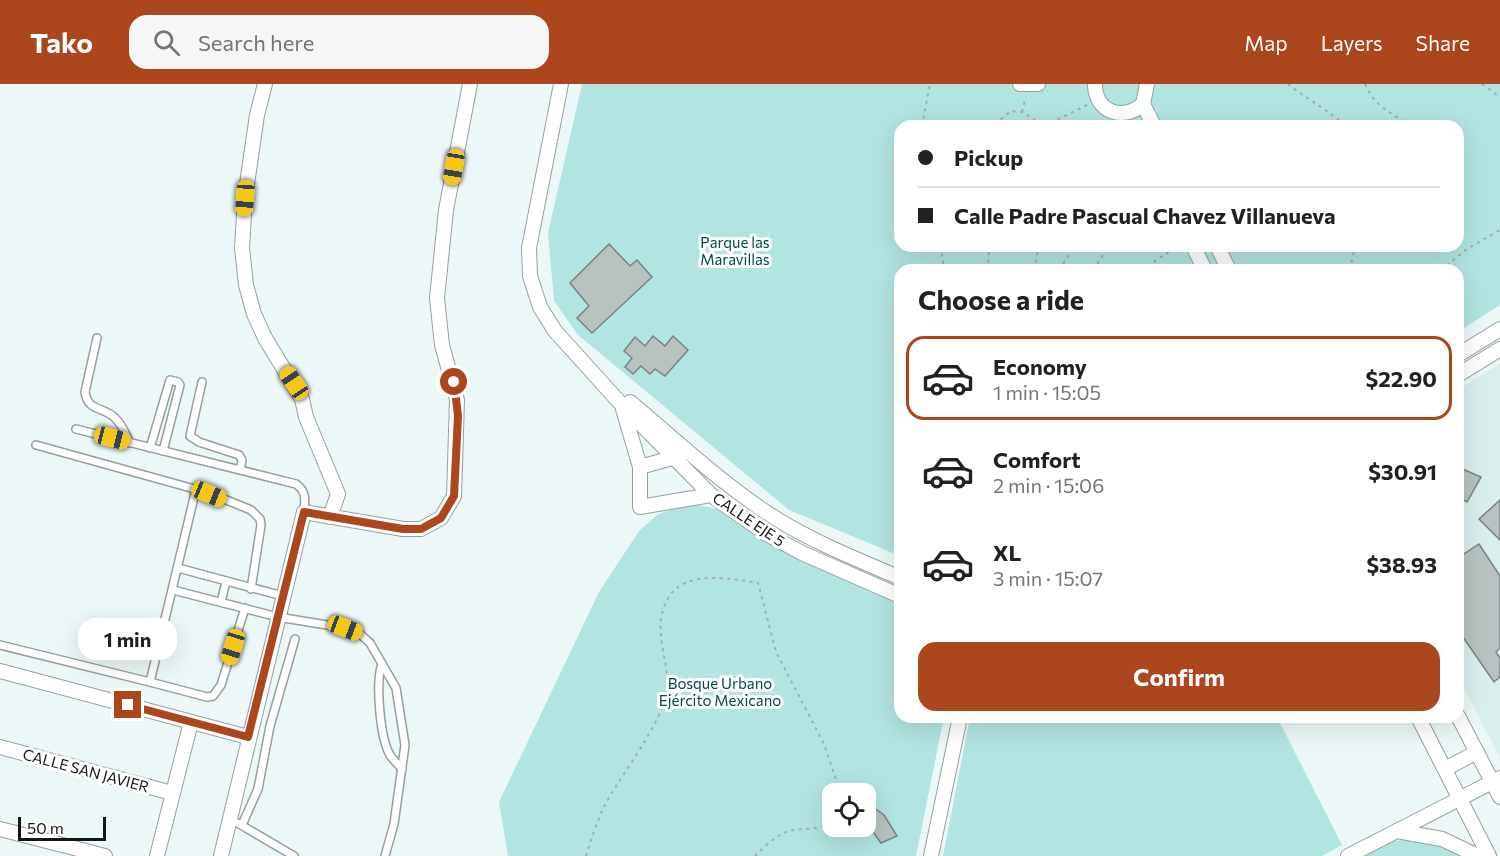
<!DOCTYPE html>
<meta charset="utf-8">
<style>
:root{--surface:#fff;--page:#f6f6f6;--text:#202124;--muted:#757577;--line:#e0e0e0;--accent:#ac461d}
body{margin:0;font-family:Commissioner,sans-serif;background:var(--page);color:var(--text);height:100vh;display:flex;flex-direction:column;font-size:22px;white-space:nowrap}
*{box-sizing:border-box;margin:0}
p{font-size:20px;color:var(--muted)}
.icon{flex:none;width:33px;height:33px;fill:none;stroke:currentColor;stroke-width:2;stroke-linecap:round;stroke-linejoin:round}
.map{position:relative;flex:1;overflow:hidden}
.panel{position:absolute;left:894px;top:180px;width:570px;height:459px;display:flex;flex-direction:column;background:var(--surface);border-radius:18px;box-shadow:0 6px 24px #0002}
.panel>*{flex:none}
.top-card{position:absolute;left:894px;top:36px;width:570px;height:132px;border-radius:18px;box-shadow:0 6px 24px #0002;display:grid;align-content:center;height:132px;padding:0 24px;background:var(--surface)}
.fabs{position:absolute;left:822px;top:699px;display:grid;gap:12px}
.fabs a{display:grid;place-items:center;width:54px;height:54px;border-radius:12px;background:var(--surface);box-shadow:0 6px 24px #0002;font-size:30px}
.scale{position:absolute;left:18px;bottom:15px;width:88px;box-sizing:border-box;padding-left:6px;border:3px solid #121616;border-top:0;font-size:16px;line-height:21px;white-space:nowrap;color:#121616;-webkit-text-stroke:4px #fff;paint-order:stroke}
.end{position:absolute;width:27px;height:27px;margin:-14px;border:8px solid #ac461d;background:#fff;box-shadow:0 0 0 3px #fff}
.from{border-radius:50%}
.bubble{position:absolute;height:42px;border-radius:18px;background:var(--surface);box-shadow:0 6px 24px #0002;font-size:20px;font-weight:700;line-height:42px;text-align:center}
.car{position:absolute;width:18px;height:36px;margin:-18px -9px;border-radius:8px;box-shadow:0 0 4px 2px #0007;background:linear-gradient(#f5c518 24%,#345 0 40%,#f5c518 0 76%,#345 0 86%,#f5c518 0)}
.top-card b{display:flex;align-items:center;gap:21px;height:57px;font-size:22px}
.top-card b+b{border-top:2px solid var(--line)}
.top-card i{width:15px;height:15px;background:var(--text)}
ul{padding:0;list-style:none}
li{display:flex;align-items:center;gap:18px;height:84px;margin:0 12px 9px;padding:0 12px;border:3px solid transparent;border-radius:18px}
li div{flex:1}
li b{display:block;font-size:22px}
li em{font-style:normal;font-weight:700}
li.current{border-color:var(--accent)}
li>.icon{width:54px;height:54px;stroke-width:1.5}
h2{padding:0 24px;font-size:27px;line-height:72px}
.action{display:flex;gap:12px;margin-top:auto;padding:12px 24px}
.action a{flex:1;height:69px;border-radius:18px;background:var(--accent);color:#fff;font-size:24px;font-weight:700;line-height:69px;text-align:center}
header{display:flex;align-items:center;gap:36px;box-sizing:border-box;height:84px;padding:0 30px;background:var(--accent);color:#fff}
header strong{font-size:28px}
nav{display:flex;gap:33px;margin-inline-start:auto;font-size:21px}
.search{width:420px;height:54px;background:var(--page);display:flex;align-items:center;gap:15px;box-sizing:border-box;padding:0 21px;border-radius:18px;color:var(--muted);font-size:22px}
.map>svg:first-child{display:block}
.built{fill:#d9efed}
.green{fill:#b2e4e1;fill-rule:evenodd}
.building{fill:#b7c2c1;stroke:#788382;stroke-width:1.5}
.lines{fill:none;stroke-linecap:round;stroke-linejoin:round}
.lane-casing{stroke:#94a09f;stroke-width:10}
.street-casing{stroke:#94a09f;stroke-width:16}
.path{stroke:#a3acab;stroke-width:2;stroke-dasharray:3 4.5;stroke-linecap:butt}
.lane{stroke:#fff;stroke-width:7}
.street{stroke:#fff;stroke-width:14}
.route{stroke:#ac461d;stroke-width:8}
.labels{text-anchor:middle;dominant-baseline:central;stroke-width:6;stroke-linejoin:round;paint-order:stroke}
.park-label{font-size:15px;fill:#024a47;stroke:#fff}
.street-label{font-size:15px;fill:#121616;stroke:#fff}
</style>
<header>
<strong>Tako</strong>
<div class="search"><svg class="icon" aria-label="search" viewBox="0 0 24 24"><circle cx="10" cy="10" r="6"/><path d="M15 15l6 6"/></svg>Search here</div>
<nav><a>Map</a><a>Layers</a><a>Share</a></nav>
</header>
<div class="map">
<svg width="1500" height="772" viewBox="0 0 1500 772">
<rect width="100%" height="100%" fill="#ecf8f7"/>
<polygon class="built" points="1500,279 1500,674 1458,592 1458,306"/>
<g class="green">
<path d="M 582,0 L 1500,0 L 1500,221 L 1458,248 L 1458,186 L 900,186 L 900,472 L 789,426 L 578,251 L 554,217 L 548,149 ZM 900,42 L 1458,42 L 1458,162 L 900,162 Z"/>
<path d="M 693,420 L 718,425 L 786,469 L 900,517 L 900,633 L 944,633 L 916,772 L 508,772 L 499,718 L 599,508 L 639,447 L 657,431 L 680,421 ZM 832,710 L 866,710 L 866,742 L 832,742 Z"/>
<polygon points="970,633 1277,633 1342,761 1322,772 943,772"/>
<polygon points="1414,754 1434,755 1472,772 1363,772 1395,757"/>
</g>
<g class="building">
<polygon points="609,160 630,182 637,176 652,193 592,249 577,234 589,222 570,199"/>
<polygon points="653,252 665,262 673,252 688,266 665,292 655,285 650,290 641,282 633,290 625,283 632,274 624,267 635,253 645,262"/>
<polygon points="1458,383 1481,393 1467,418 1458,413"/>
<polygon points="1500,416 1500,456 1479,435"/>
<polygon points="1479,460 1500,492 1500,564 1496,568 1500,574 1500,593 1494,598 1458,546 1458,474"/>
<polygon points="866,718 884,731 897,752 881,759 866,738"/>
</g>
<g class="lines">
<g class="lane-casing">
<g id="lane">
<path d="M 97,254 L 85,308 C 88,328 103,322 115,334 C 122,340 126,351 130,359"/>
<polyline points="202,298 190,352 199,358 239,371 242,376 240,386"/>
<path d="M 76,345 L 296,400 C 307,408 305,416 304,428"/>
<polyline points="36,361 209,409 251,426 260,435 261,441 251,505"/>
<polyline points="150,364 170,296 178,298 180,301 163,367"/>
<polyline points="196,405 150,598 207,613 213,612 221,601 245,524"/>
<polyline points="178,484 283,512"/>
<polyline points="173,506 278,533 345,544 360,550 370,559 396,604 405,661 394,740 385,772"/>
<polyline points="221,518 226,498"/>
<polyline points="0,561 150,598"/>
<path d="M 381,583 C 376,602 380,654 390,671 C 393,676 398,680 402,685"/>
<polyline points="229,734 294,772"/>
<polyline points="242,741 258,705 270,642 295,555"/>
</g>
</g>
<g class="street-casing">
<g id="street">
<polyline points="265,0 257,31 245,114 242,164 246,201 254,230 265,254 302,315 306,333 338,410 330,433"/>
<polyline points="561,0 529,164 530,192 540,223 555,247 622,321 711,411 765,449 802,469 900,512"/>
<polyline points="1020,0 1038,0"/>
<path d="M 1095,0 C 1095,28 1123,38 1143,20 L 1147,0"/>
<polyline points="1143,20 1154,42"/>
<polyline points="1193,162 1205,186"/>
<polyline points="1217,162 1229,186"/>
<polyline points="1458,271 1500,245"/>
<polyline points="1458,291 1500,265"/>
<path d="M 630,318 C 678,358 726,404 780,437 C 818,460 859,476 900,494"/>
<polyline points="623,325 640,383 640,423 711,411"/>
<polyline points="640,383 679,372"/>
<polyline points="0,587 248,653"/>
<polyline points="1458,632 1500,713"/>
<polyline points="1418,633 1489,772"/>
<polyline points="0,663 172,709"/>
<polyline points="1445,685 1477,668"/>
<polyline points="0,745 105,772"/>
<polyline points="1397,747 1442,755 1478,772"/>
<polyline points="157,772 191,638"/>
<polyline points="221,772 304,428 403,445 421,445 441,434 454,412 457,316 442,261 437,214 446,126 470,0"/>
<polyline points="931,772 960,633"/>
<polyline points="1348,772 1500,694"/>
</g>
</g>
<g class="path">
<path d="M 1288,0 C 1305,14 1325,24 1341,38 L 1341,42"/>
<path d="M 1365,0 C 1374,22 1392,30 1412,42"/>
<polyline points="1482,0 1500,13"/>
<polyline points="1022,28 1026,13"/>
<polyline points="922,42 930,0"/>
<polyline points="997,42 1001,35 1011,27 1022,28 1035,36 1036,42"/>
<polyline points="1044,42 1087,21"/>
<polyline points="941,162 944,186"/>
<polyline points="989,186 988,172 992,162"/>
<polyline points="1034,186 1038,166 1035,162"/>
<polyline points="1059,186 1075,162"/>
<polyline points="1093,186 1102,173 1103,162"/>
<polyline points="1141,186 1178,162"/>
<polyline points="1350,186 1355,162"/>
<polyline points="1441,186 1467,165 1500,146"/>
<path d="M 586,772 C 591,756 596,740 603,725 C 619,692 664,639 667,604 C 669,572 649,540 671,510 C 689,486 733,495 758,499 L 776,568 L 824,660 L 841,710"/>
<path d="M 755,772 C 764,763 774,753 786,748 C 800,743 820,748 832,737"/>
</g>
<use href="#lane" class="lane"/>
<use href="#street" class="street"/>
</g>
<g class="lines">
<polyline class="route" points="128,621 248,653 304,428 403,445 421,445 441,434 454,412 458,332 454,298"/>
</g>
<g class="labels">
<g class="park-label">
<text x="735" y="158">Parque las<tspan x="735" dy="17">Maravillas</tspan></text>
<text x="720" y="599">Bosque Urbano<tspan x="720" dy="17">Ejército Mexicano</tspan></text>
</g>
<g class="street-label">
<text transform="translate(749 435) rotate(34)">CALLE EJE 5</text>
<text transform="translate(86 686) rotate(15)">CALLE SAN JAVIER</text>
</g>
</g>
</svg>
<div class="fabs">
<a><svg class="icon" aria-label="locate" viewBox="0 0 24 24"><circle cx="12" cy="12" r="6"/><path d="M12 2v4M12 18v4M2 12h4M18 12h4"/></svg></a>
</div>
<div class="scale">50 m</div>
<i class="end from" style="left:454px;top:298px"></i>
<i class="end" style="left:128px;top:621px"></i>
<div class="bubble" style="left:78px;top:534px;width:99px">1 min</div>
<i class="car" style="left:454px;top:83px;rotate:190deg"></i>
<i class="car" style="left:245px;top:114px;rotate:184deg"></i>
<i class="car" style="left:294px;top:299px;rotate:326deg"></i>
<i class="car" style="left:112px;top:354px;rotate:104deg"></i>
<i class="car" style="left:209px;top:410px;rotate:112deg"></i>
<i class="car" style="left:345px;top:544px;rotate:111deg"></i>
<i class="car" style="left:233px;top:563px;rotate:197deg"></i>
<div class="top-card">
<b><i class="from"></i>Pickup</b>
<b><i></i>Calle Padre Pascual Chavez Villanueva</b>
</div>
<section class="panel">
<h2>Choose a ride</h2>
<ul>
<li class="current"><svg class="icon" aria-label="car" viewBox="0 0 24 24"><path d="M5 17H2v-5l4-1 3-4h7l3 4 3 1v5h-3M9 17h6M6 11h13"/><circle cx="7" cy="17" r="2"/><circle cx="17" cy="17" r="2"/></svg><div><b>Economy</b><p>1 min · 15:05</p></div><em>$22.90</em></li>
<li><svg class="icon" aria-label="car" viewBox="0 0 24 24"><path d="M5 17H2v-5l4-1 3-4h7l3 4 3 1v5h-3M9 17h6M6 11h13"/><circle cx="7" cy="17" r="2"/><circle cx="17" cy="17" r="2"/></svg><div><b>Comfort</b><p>2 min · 15:06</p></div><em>$30.91</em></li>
<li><svg class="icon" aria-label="car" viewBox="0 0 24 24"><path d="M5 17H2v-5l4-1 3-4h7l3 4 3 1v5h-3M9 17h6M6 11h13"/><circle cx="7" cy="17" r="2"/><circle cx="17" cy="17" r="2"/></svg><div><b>XL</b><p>3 min · 15:07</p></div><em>$38.93</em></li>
</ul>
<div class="action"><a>Confirm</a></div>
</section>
</div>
